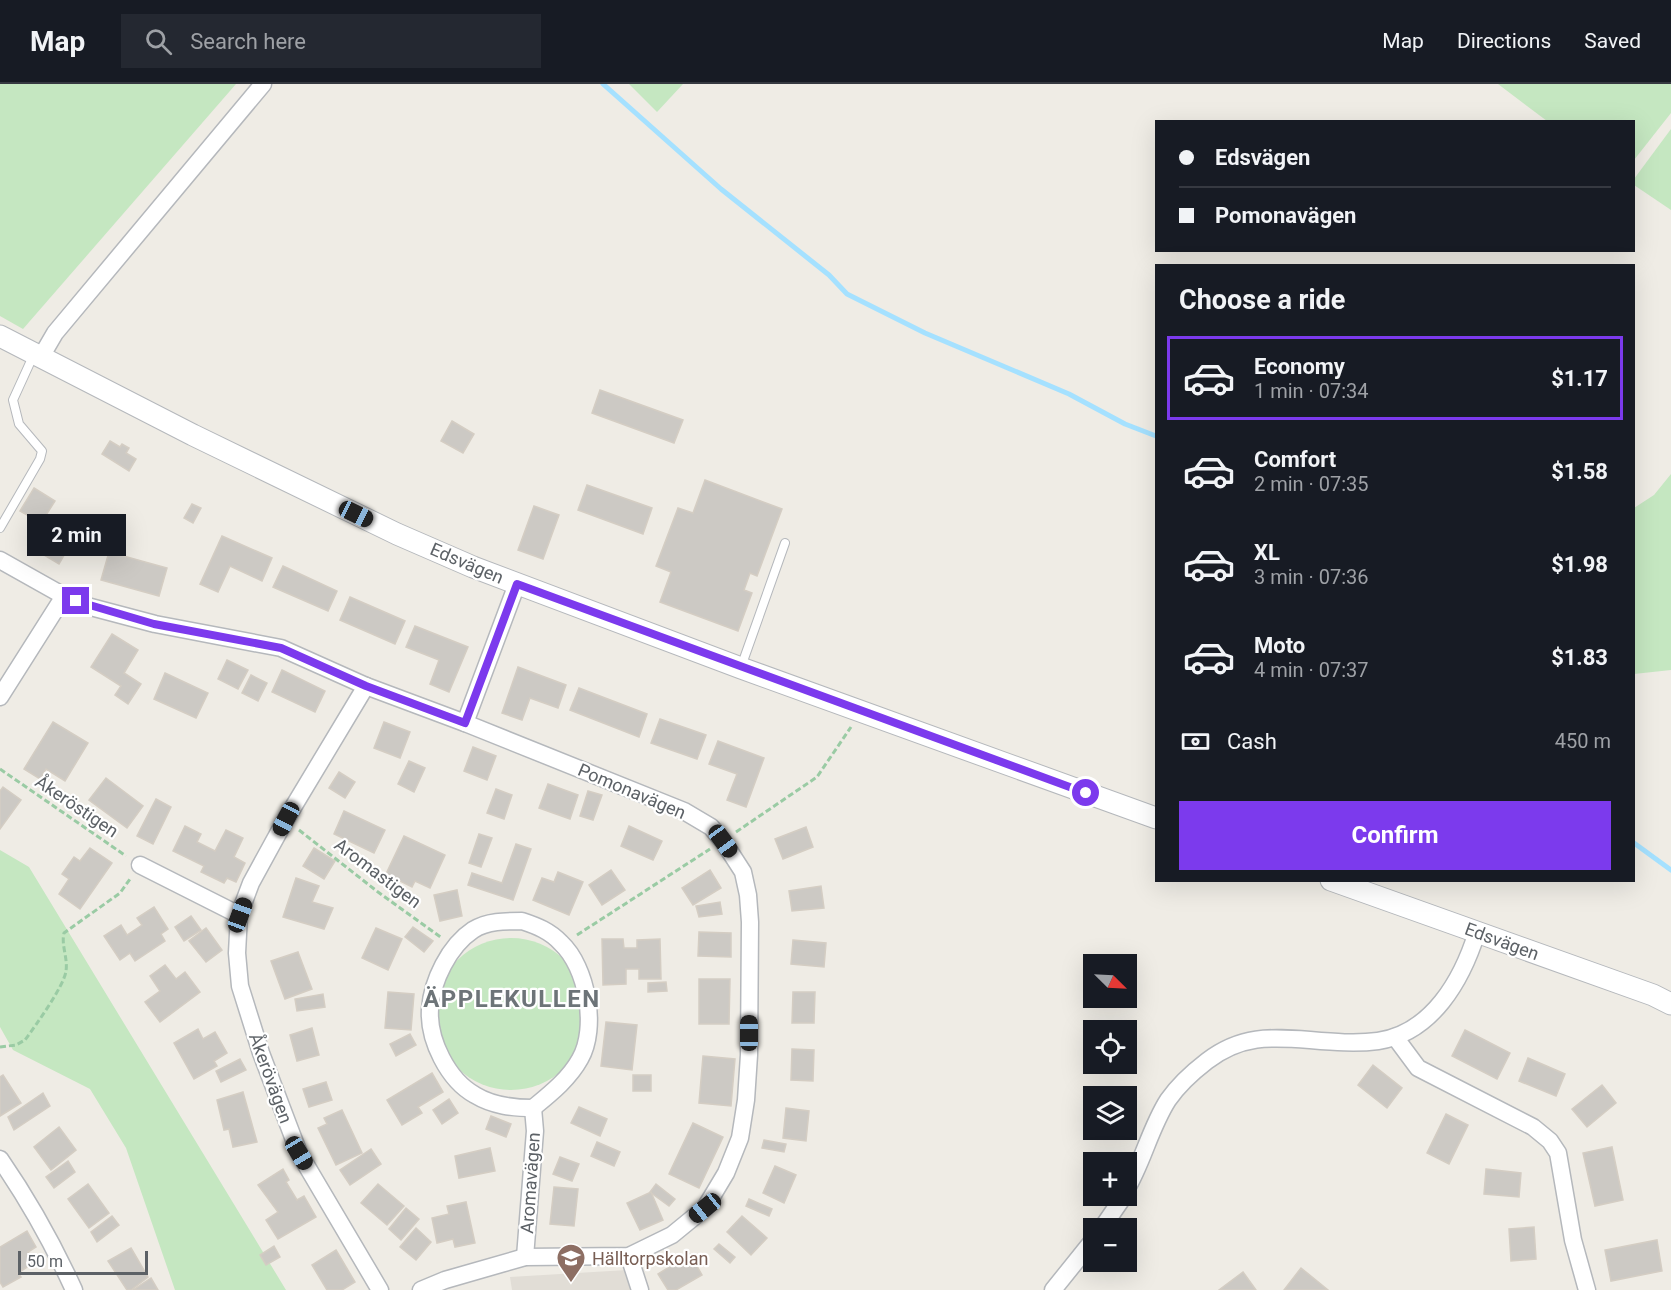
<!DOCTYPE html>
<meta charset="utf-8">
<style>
:root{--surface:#171b24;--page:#242831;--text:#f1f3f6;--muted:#9ea1a6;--line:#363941;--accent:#7c3aed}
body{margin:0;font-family:Roboto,sans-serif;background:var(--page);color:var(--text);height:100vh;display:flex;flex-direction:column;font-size:22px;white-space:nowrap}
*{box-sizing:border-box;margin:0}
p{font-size:20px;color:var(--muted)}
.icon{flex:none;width:33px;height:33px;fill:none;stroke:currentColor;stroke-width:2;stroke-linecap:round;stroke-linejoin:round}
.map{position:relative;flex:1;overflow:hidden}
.panel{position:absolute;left:1155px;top:180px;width:480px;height:618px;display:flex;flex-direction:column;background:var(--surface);border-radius:0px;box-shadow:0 6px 24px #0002}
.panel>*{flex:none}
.hud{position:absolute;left:1155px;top:36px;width:480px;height:132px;border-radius:0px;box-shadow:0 6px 24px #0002;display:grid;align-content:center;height:132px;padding:0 24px;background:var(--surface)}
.needle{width:39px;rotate:114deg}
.tools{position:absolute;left:1083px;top:870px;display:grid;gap:12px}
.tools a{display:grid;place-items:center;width:54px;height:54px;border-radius:0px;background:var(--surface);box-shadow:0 6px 24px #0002;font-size:30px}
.scale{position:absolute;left:18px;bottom:15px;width:130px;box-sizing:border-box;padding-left:6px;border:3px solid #5c6166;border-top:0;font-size:16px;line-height:21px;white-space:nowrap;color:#5c6166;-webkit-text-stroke:4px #fff;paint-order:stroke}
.end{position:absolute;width:27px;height:27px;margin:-14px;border:8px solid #7c3aed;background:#fff;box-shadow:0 0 0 3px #fff}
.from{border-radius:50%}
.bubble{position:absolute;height:42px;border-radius:0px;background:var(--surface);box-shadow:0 6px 24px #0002;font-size:20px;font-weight:700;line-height:42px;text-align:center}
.car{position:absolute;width:18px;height:36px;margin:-18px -9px;border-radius:8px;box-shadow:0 0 4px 2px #0007;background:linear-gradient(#222 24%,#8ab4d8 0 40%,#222 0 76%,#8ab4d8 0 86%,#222 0)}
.hud b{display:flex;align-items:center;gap:21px;height:57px;font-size:22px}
.hud b+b{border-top:2px solid var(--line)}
.hud i{width:15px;height:15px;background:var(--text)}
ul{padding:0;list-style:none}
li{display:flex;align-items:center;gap:18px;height:84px;margin:0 12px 9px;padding:0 12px;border:3px solid transparent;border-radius:0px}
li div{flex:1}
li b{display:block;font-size:22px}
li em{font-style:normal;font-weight:700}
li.current{border-color:var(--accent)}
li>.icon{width:54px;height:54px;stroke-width:1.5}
h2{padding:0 24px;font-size:27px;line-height:72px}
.pay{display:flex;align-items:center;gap:15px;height:66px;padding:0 24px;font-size:22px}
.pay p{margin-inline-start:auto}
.button{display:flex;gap:12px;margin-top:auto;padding:12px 24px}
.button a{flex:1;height:69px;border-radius:0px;background:var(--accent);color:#fff;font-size:24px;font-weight:700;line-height:69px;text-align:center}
header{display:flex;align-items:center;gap:36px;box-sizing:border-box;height:84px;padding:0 30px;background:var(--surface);border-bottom:2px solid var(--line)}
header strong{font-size:28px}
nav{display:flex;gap:33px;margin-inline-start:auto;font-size:21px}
.search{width:420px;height:54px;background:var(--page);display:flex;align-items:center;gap:15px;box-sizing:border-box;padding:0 21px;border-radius:0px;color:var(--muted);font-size:22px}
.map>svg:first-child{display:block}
.education{fill:#e1ddd6}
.green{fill:#c5e7c1}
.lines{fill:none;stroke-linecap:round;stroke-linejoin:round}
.stream{stroke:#a5e1ff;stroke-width:5}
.building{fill:#ccc9c4;stroke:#d4cdc3;stroke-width:1.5}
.service-casing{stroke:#b5b8bc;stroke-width:10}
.minor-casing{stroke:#b5b8bc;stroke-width:19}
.tertiary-casing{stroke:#b5b8bc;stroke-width:23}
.path{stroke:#9acba4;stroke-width:3;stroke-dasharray:6 3;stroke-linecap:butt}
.service{stroke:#fff;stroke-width:8}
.minor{stroke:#fff;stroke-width:16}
.tertiary{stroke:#fff;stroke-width:21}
.route{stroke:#7c3aed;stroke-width:8}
.labels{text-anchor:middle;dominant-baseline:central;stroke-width:4.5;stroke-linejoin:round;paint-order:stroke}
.street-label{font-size:18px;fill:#5c6166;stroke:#fff}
.education-label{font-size:18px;fill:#785e54;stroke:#fff;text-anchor:start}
.district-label{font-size:24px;font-weight:bold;letter-spacing:1.5px;fill:#6d7478;stroke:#fff}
</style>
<header>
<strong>Map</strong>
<div class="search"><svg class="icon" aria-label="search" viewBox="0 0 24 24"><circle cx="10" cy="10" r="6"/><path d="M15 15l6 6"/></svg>Search here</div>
<nav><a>Map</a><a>Directions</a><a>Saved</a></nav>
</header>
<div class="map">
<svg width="1671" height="1206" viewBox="0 0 1671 1206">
<rect width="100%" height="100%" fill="#efece5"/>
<polygon class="education" points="627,1186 634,1206 512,1206 510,1193"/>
<g class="green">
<polygon points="0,0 236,0 23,245 0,232"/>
<polygon points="629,0 683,0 657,28"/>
<polygon points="1498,0 1671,0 1671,29 1634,76 1634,38 1547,37"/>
<polygon points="1671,45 1671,126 1634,101 1634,95"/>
<polygon points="1671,390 1671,586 1634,590 1634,424 1654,411"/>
<polygon points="0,766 29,783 286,1206 175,1206 126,1064 90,1005 13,966 0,943"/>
<circle cx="511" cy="930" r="76"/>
</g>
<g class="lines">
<g class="stream">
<polyline points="603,0 721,105 829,191 847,210 925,249 1069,310 1125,340 1156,352"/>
<polyline points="1634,759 1671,786"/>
</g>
</g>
<g class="building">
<polygon points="600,306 683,336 674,359 592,329"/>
<polygon points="452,337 474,350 463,369 441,357"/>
<polygon points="110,357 120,363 122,360 129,364 126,369 136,375 129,387 102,370"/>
<polygon points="705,396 782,425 757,492 750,489 744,506 752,509 738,547 660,518 671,488 656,482 678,424 693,429"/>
<polygon points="587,401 652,424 643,450 578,426"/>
<polygon points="34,404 55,417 41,439 20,427"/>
<polygon points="192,420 201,424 193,439 184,434"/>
<polygon points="534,422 559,431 543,475 518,466"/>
<polygon points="63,439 78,447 59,480 29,462 40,443 56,452"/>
<polygon points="222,452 272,474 262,497 230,482 218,508 200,500"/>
<polygon points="109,468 167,484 159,512 101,496"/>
<polygon points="283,482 337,507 328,527 273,503"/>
<polygon points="350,513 405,537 395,560 340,536"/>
<polygon points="415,542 468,563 449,608 430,600 439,576 406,563"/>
<polygon points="112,550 138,566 124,589 141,600 128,620 115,611 121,602 91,583"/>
<polygon points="227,576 248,586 238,605 218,595"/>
<polygon points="518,583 566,601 558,624 530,614 522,636 502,629"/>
<polygon points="282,586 325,607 315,628 272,608"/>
<polygon points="165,589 208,609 196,634 154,615"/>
<polygon points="251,591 267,599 258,617 242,609"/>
<polygon points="579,604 647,630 639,653 570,626"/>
<polygon points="660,635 706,651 697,675 651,659"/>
<polygon points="53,638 88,659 65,697 46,685 40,695 24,685"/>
<polygon points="384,638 410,648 400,674 374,664"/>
<polygon points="718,657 764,674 746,723 727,716 737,690 709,680"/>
<polygon points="473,663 496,672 487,696 464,687"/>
<polygon points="409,677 425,684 414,708 398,700"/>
<polygon points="339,688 355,698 345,714 329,704"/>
<polygon points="106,694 143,722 127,744 89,716"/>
<polygon points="548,700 578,711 570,735 539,724"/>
<polygon points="3,703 21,716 0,745 0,707"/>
<polygon points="496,705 512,711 504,735 487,729"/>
<polygon points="588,707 602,711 593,736 580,732"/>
<polygon points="156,715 171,723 153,760 137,752"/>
<polygon points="344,727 385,746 374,769 334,750"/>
<polygon points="185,742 201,750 197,758 215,767 226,746 243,754 234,773 245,779 236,798 227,794 224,799 201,788 204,782 173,767"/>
<polygon points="629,742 662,757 653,776 621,762"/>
<polygon points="806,743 813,763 783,775 775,755"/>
<polygon points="479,750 492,754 481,783 469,779"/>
<polygon points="404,752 445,771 430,804 415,797 412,803 386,790"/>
<polygon points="516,760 531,765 513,816 468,801 472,789 502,799"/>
<polygon points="90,764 112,779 80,825 59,810 69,795 62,790 74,773 80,777"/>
<polygon points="314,764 335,777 324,795 303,782"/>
<polygon points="611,786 625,806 602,821 589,801"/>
<polygon points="710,786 721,804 693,821 682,804"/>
<polygon points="558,788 583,798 569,831 533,816 542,794 554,798"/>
<polygon points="296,794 319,802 312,818 333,824 324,845 283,833"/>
<polygon points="821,802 824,824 792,827 789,807"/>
<polygon points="457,806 462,832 440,837 434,811"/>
<polygon points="720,818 722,830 699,833 696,822"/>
<polygon points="154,823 168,845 161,850 165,857 135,877 130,869 120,876 104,852 121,841 127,851 142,841 137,834"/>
<polygon points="191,832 201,846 184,857 175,843"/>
<polygon points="413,843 433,857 424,868 405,853"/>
<polygon points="206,844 222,866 206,878 189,857"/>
<polygon points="376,844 402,855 388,886 362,874"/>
<polygon points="699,848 731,849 731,873 698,872"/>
<polygon points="602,855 623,855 624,864 637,864 637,856 660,855 661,895 639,895 639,885 626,885 626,900 603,901"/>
<polygon points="793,856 826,859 824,883 791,880"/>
<polygon points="298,868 312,905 285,915 271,877"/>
<polygon points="165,881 176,895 185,888 200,908 160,938 145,918 160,907 150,892"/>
<polygon points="699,895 730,895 729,940 699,940"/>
<polygon points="666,898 667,907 648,908 648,899"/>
<polygon points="388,908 414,910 411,946 385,944"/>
<polygon points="793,908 815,908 814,939 792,939"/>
<polygon points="323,910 325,923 297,927 295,915"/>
<polygon points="606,938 637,941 632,986 601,982"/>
<polygon points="312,944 319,971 297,977 290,951"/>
<polygon points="198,945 203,955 215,948 227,969 214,977 217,982 194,995 174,959"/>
<polygon points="1465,946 1510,969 1497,995 1452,972"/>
<polygon points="410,950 416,961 396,972 390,960"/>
<polygon points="792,965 814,966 813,997 791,996"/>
<polygon points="703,972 735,975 731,1022 699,1019"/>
<polygon points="1528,974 1565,990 1556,1012 1519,997"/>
<polygon points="240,975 246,986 221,998 216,987"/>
<polygon points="1373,981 1402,1004 1387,1024 1358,1001"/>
<polygon points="432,989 443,1008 418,1023 422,1029 402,1041 387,1016"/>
<polygon points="3,991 21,1019 0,1032 0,993"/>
<rect x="633" y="991" width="18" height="16"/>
<polygon points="326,998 332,1016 309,1023 303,1005"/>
<polygon points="1602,1001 1616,1019 1587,1043 1572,1025"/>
<polygon points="243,1008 257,1058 233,1063 229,1045 224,1046 217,1016"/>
<polygon points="43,1009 50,1022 14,1046 8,1033"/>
<polygon points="449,1015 458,1029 442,1040 433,1026"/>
<polygon points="579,1023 607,1035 600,1052 571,1039"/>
<polygon points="786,1024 809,1027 806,1057 783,1054"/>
<polygon points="342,1026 362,1069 336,1081 318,1044 327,1040 324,1034"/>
<polygon points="1446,1030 1468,1041 1449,1080 1427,1069"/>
<polygon points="491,1032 511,1040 506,1053 486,1045"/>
<polygon points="693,1039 723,1053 699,1104 669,1090"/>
<polygon points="59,1043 76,1066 51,1086 34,1063"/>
<polygon points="764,1056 786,1060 784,1068 762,1064"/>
<polygon points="597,1058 620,1068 614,1082 591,1072"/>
<polygon points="1612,1063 1623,1116 1595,1122 1583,1069"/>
<polygon points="490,1064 495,1087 459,1094 455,1072"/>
<polygon points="371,1065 381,1080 350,1101 340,1086"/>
<polygon points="560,1073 579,1080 572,1097 553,1090"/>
<polygon points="68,1077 75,1088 54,1104 46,1093"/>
<polygon points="775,1082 796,1091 784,1119 763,1109"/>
<polygon points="283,1085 289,1096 286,1098 297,1116 304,1112 316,1133 278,1155 266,1136 278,1128 258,1101"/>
<polygon points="1486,1085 1521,1089 1519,1113 1484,1110"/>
<polygon points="88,1100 109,1129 89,1144 68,1115"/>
<polygon points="378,1100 404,1122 387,1141 361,1119"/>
<polygon points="656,1100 675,1115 669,1122 650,1108"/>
<polygon points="554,1103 578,1105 574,1142 550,1140"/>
<polygon points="651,1108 663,1136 640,1146 627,1119"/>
<polygon points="749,1115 772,1125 769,1132 746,1122"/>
<polygon points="466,1118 475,1159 455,1163 453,1155 437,1159 432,1134 449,1130 447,1122"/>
<polygon points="406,1124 419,1135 401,1156 389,1145"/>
<polygon points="112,1132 119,1141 97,1158 91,1148"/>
<polygon points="742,1132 767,1154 751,1171 727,1148"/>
<polygon points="1534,1143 1536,1175 1511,1177 1509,1145"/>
<polygon points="416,1144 431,1158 416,1176 400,1163"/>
<polygon points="27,1147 36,1163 28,1168 35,1178 18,1189 21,1193 3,1203 0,1198 0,1163"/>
<polygon points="1657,1156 1662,1187 1611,1197 1605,1166"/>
<polygon points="719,1160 735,1173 730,1179 714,1165"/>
<polygon points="274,1162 280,1173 266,1181 260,1171"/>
<polygon points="131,1164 148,1193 131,1206 127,1206 108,1177"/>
<polygon points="336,1166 355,1198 342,1206 327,1206 312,1181"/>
<polygon points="690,1170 702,1191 676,1206 668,1206 658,1190"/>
<polygon points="1301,1184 1328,1206 1284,1206"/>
<polygon points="1243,1188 1256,1206 1219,1206"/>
<polygon points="151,1194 158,1206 133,1206"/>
</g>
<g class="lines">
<g class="service-casing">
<g id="service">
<polyline points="0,444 40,375 42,367 19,340 13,316 34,270"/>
<polyline points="741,583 785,459"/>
</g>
</g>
<g class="minor-casing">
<g id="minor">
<polyline points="41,273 55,249 263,0"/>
<polyline points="0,476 64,512"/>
<polyline points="366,602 286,735 251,799 239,831 237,869 240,902 261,969 299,1069 380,1206"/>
<polyline points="0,613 64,512 87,522 155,540 281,564 366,602 465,639"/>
<polyline points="140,781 239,831"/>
<path d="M 522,837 C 537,842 550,847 561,859 C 587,883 598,944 580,975 C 569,995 550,1010 533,1024 C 513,1024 493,1022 475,1011 C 448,996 428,956 430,925 C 432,897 449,862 473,846 C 487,837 505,837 522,837 Z"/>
<polyline points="1395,953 1418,984 1533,1043 1550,1057 1558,1069 1573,1156 1587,1206"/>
<path d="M 0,1075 C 29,1117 53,1160 74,1206"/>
<path d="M 1126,1106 C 1143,1078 1150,1044 1168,1016 C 1177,1003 1194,987 1207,977 C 1241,951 1270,953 1310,956 C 1333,958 1356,960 1378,957 C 1432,949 1462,896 1477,848"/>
<polyline points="1102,1144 1124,1112"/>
<polyline points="629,1172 640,1206"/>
<polyline points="525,1173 535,1047 533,1024"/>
<polyline points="421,1206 445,1196 525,1173 629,1172 672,1151 705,1124 726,1089 740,1054 746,1016 749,971 750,838 748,811 743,788 723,757 711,743 684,727 465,639 517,500"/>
<polyline points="1053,1206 1094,1155"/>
</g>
</g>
<g class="tertiary-casing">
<g id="tertiary">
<polyline points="0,252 193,351 397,450 473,483 741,584 1156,734"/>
<polyline points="1331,796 1653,911 1671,920"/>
</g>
</g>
<g class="path">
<polyline points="0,685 126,772"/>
<polyline points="299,746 378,808 442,854"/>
<polyline points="736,748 817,693 851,643"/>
<polyline points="577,851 710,765"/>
<path d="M 0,963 L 16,961 L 25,956 C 36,941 64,902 66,887 C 68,874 61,861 64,849 L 120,809 L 130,795"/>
</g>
<use href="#service" class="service"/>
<use href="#minor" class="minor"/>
<use href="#tertiary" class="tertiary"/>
</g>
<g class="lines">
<polyline class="route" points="76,517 154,540 281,564 366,602 465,639 517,500 1086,709"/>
</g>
<defs>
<g id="school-pin" transform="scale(1.5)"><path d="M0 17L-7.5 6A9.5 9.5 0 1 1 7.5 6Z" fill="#8d6e63" stroke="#fff"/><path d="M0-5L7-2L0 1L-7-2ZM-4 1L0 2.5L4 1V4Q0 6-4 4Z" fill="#fff"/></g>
</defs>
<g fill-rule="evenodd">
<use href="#school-pin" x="571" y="1174"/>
</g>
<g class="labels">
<g class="street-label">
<text transform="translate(467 479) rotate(23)">Edsvägen</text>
<text transform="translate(632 707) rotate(23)">Pomonavägen</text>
<text transform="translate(77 722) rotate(34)">Åkeröstigen</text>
<text transform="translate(378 789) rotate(37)">Aromastigen</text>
<text transform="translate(1502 857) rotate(20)">Edsvägen</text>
<text transform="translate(271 994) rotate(70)">Åkerövägen</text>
<text transform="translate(530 1099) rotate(-86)">Aromavägen</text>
</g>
<g class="education-label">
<text x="592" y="1174">Hälltorpskolan</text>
</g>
<g class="district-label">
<text x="512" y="915">ÄPPLEKULLEN</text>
</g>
</g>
</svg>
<div class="tools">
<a><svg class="needle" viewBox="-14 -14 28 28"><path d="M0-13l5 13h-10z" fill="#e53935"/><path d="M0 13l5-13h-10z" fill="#9ea1a6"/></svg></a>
<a><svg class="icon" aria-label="locate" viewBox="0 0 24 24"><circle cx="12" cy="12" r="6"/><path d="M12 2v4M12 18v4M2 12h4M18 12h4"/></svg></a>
<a><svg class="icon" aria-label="layers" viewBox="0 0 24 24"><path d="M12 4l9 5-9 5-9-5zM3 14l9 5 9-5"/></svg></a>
<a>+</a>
<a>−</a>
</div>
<div class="scale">50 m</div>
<i class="end from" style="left:1086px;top:709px"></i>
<i class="end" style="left:76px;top:517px"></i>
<div class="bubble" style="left:27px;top:430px;width:99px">2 min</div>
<i class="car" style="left:356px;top:430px;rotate:116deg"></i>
<i class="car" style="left:286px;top:735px;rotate:208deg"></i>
<i class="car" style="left:723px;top:757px;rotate:144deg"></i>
<i class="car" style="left:240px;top:831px;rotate:20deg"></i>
<i class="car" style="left:749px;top:949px;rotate:0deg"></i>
<i class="car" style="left:299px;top:1069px;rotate:149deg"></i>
<i class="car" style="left:705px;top:1124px;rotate:231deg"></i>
<div class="hud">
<b><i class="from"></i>Edsvägen</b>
<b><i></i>Pomonavägen</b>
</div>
<section class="panel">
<h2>Choose a ride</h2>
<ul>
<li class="current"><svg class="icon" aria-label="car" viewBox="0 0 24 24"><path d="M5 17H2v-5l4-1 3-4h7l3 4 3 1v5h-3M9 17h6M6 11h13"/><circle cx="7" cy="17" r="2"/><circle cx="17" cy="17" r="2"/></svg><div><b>Economy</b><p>1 min · 07:34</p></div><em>$1.17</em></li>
<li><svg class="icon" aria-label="car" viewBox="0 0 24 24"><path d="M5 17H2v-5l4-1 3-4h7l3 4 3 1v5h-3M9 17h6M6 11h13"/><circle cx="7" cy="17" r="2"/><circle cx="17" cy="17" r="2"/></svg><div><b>Comfort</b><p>2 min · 07:35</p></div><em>$1.58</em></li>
<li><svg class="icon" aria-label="car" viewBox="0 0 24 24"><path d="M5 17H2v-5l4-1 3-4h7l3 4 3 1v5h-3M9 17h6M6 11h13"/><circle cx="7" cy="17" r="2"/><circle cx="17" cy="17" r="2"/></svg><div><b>XL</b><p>3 min · 07:36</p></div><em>$1.98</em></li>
<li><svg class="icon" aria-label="car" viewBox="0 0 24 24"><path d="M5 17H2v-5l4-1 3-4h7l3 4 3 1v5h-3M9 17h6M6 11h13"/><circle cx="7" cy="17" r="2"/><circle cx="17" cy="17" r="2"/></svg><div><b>Moto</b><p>4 min · 07:37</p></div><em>$1.83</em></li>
</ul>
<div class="pay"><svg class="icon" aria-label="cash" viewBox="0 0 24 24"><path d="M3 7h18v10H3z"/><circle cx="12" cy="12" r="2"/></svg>Cash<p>450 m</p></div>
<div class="button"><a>Confirm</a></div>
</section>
</div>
